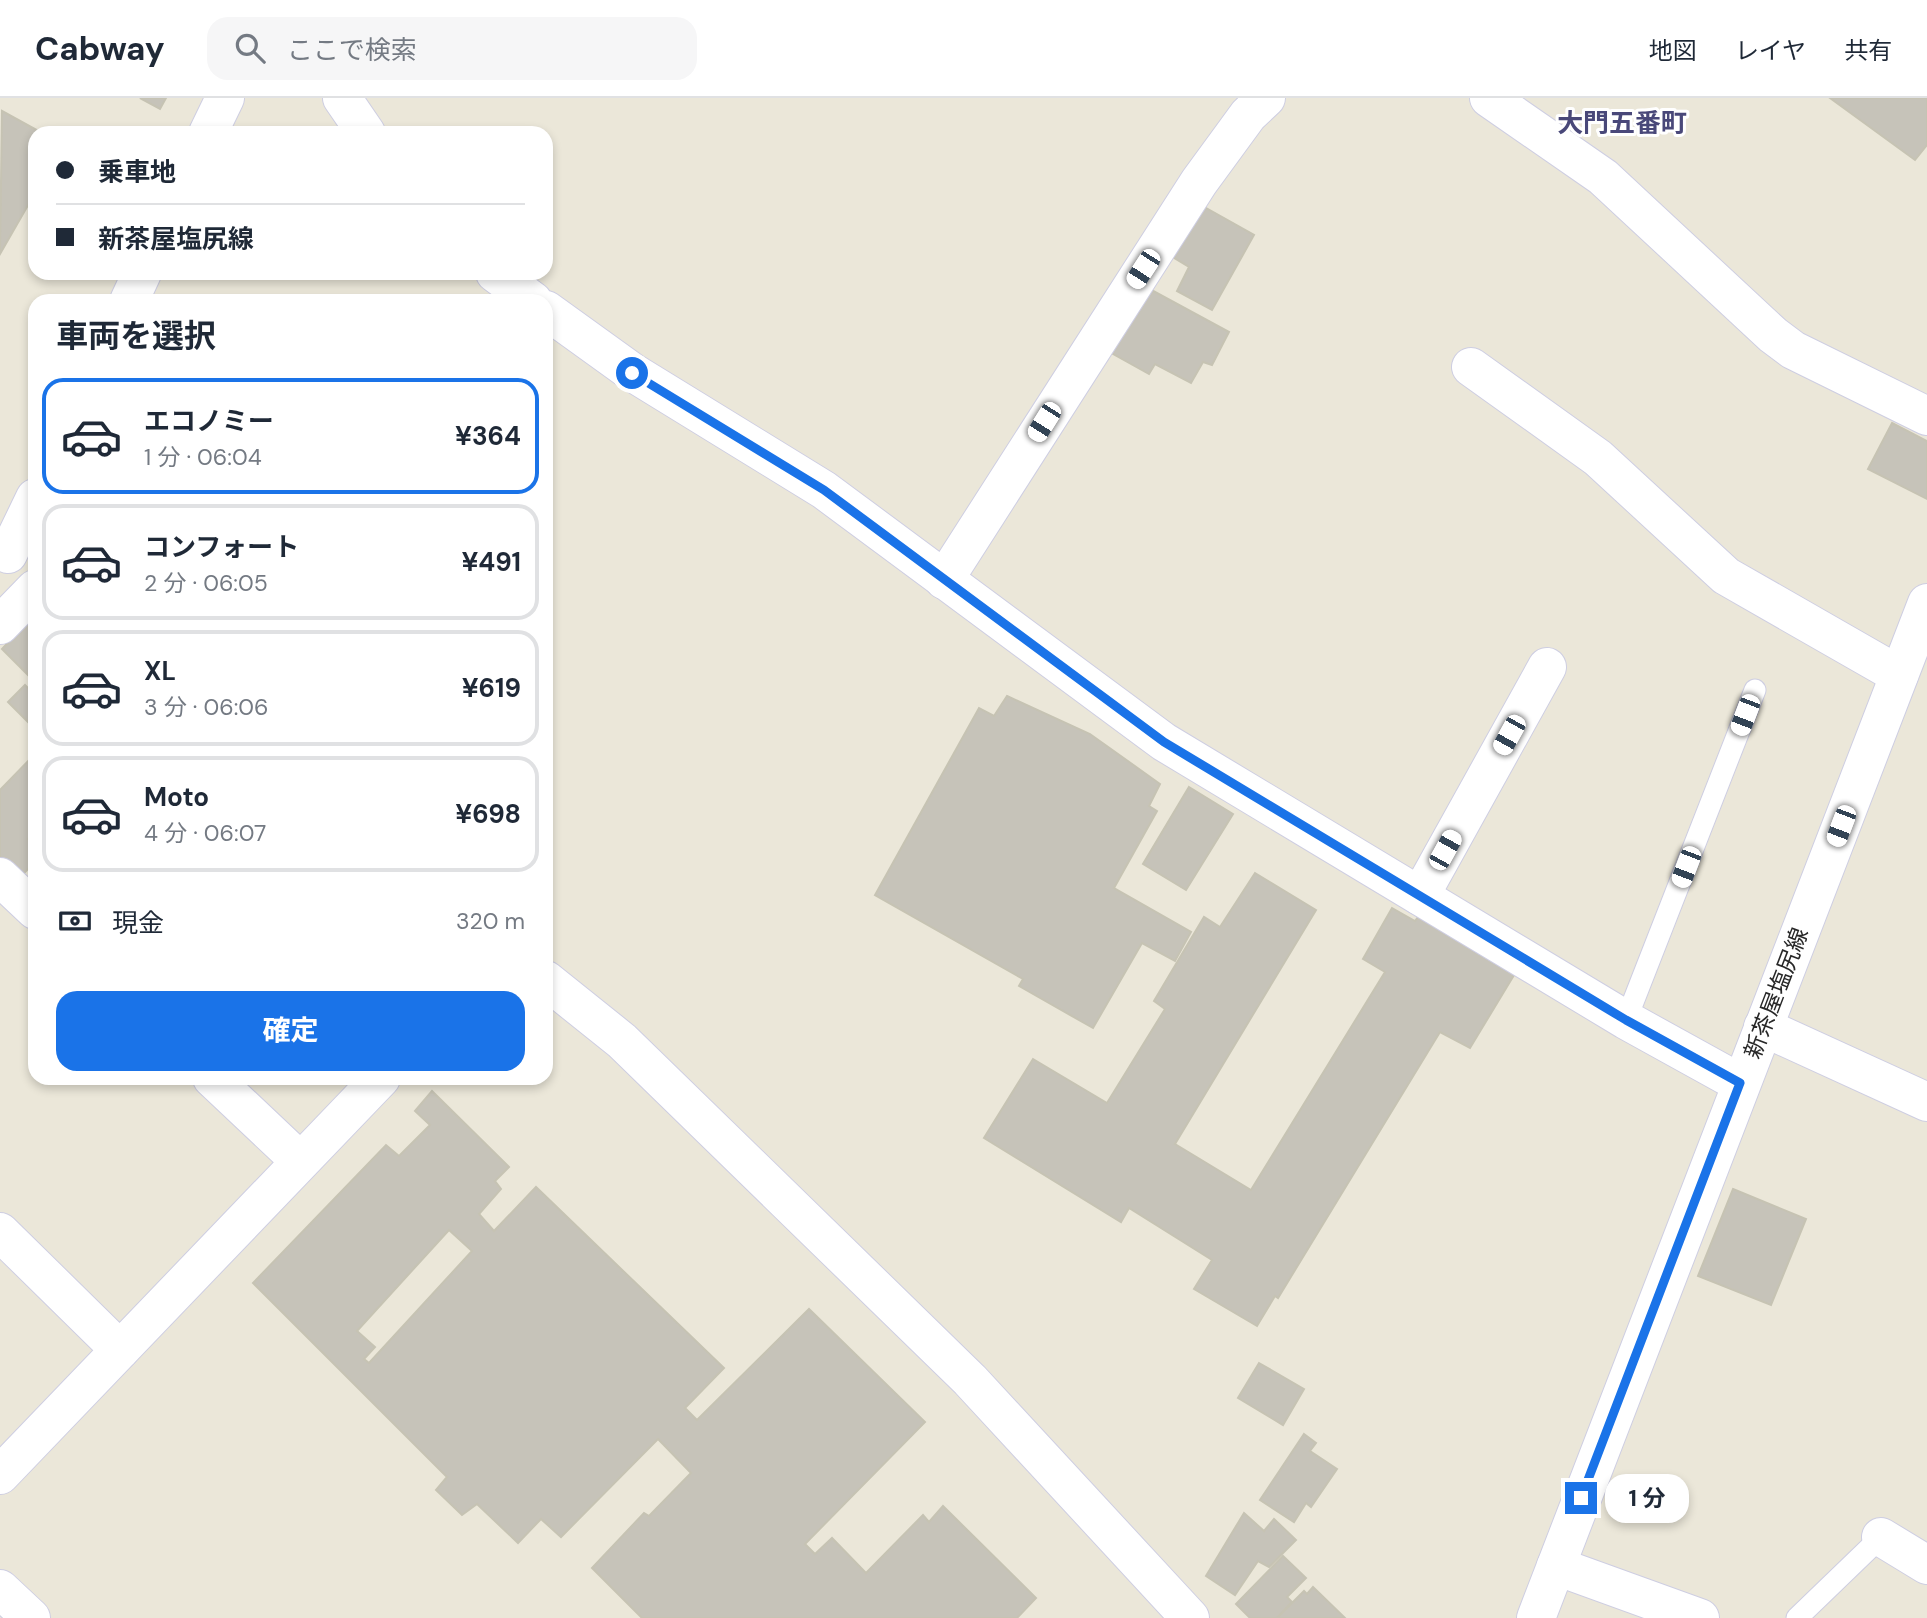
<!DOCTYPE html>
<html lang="ja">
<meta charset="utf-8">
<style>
:root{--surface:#fff;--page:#f6f6f7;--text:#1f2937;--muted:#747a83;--line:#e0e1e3;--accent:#1a73e8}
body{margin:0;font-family:"DM Sans","Noto Sans JP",sans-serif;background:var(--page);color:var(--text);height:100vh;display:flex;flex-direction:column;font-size:26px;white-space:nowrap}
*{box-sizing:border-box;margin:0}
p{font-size:23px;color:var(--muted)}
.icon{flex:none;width:38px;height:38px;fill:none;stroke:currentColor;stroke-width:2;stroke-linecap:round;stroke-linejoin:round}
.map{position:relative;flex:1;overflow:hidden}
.drawer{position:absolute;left:28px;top:196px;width:525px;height:791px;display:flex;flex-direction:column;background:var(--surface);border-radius:21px;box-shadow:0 4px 10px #0003}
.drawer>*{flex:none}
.hud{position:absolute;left:28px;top:28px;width:525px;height:154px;border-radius:21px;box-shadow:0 4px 10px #0003;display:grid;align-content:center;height:154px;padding:0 28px;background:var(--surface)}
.end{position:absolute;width:32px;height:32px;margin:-16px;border:9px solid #1a73e8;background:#fff;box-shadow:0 0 0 4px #fff}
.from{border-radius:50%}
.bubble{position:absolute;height:49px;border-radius:21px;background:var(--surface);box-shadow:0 4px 10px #0003;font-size:23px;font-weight:700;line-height:49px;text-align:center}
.car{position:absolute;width:21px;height:42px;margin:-21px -10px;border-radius:9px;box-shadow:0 0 5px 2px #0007;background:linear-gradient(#fff 24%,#345 0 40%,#fff 0 76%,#345 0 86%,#fff 0)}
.hud b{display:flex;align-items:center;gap:24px;height:66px;font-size:26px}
.hud b+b{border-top:2px solid var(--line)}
.hud i{width:18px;height:18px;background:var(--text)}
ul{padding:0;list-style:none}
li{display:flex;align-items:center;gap:21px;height:116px;margin:0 14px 10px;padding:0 14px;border:4px solid var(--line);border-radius:21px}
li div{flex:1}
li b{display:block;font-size:26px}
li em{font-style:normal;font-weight:700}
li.current{border-color:var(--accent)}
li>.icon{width:63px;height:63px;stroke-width:1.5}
h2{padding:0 28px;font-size:32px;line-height:84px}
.pay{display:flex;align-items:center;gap:18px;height:77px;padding:0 28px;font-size:26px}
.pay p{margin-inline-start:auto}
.cta{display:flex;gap:14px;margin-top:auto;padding:14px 28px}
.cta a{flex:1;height:80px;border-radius:21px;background:var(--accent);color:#fff;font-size:28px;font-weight:700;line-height:80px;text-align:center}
header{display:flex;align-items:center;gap:42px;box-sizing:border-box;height:98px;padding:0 35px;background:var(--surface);border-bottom:2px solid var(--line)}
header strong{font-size:33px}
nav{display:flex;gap:38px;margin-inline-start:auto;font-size:24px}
.search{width:490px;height:63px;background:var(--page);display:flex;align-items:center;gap:18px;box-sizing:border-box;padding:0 24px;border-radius:21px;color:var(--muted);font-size:26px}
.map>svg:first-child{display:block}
.building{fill:#c6c3b9;stroke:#c6c3b3;stroke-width:2;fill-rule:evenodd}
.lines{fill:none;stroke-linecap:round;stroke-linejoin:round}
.lane-casing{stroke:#cecee2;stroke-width:23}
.street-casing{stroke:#cecee2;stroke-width:40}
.secondary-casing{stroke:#cecee2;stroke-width:40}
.lane{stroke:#fff;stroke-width:21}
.street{stroke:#fff;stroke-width:38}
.secondary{stroke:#fff;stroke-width:38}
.route{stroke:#1a73e8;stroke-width:9}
.labels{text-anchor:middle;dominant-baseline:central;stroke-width:6;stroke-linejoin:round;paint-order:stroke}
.street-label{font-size:23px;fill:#282828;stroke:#fff}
.quarter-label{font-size:26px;font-weight:bold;fill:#494879;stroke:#fff}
</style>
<header>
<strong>Cabway</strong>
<div class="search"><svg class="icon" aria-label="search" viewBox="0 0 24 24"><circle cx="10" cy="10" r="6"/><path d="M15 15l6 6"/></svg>ここで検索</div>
<nav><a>地図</a><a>レイヤ</a><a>共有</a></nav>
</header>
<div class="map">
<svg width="1927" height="1520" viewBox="0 0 1927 1520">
<rect width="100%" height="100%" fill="#ebe7d9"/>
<g class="building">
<polygon points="140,0 166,0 160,11"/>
<polygon points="1830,0 1927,0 1927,47 1915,62"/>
<polygon points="2,13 42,35 35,35 35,95 0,156"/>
<polygon points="1199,106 1254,137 1212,212 1177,193 1189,169 1166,155"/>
<polygon points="1144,188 1229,234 1212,267 1203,264 1191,285 1155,266 1149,276 1104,251"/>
<polygon points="1892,325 1927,343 1927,401 1868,371"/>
<polygon points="35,516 35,570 28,577 2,551"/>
<polygon points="25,587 35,597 35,631 8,604"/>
<polygon points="1007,598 1090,636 1160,686 1149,708 1157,713 1114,790 1191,834 1175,863 1142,845 1093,930 1019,888 1023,881 875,797 979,610 994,618"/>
<polygon points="35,656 35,733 28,741 35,748 35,764 20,779 0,760 0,692"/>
<polygon points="1189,689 1233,716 1186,792 1143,766"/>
<polygon points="1255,775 1316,812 1175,1046 1251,1092 1385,874 1363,861 1392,810 1415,823 1418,819 1514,877 1470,950 1440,934 1278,1200 1275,1198 1257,1228 1194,1191 1212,1162 1129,1110 1121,1124 984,1040 1033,961 1107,1005 1165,911 1154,903 1204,819 1220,829"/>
<path d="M 432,993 L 509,1069 L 495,1083 L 501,1091 L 479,1116 L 494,1133 L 536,1089 L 724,1270 L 685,1310 L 697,1322 L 809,1211 L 925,1324 L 805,1446 L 815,1456 L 832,1440 L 866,1475 L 923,1417 L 929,1424 L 943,1408 L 1036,1500 L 1017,1520 L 642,1520 L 592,1470 L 644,1415 L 649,1418 L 691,1375 L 658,1341 L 561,1439 L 541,1421 L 518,1445 L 477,1406 L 462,1417 L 436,1392 L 447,1379 L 253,1185 L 386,1047 L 399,1058 L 430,1027 L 415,1013 ZM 449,1132 L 472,1153 L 369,1265 L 364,1261 L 375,1249 L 357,1233 Z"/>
<polygon points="1733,1091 1806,1121 1771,1207 1698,1178"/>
<polygon points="1259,1265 1304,1291 1283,1327 1238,1300"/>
<polygon points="1304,1336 1316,1345 1310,1353 1337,1371 1311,1409 1306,1405 1294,1424 1260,1402"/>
<polygon points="1244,1415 1264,1433 1274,1421 1296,1442 1269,1469 1258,1463 1235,1497 1206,1478"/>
<polygon points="1283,1458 1306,1480 1287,1499 1292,1504 1277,1520 1250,1520 1236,1506"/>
<polygon points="1313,1489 1345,1520 1277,1520 1304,1493 1307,1496"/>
</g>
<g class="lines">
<g class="lane-casing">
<g id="lane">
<polyline points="1626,922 1755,592"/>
<polyline points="1797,1520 1881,1439"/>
</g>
</g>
<g class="street-casing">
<g id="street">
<polyline points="342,0 366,35"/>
<polyline points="1489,0 1603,79 1773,237 1793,252 1927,318"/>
<polyline points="208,35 225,0"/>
<polyline points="495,175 533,203"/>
<polyline points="129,203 142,175"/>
<polyline points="546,212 632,274 824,392 1164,644 1626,922 1740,985"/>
<polyline points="1471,269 1598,360 1726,478 1899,577"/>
<polyline points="8,456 35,400"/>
<polyline points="944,482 1199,84 1248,17 1266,0"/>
<polyline points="0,527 35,491"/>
<polyline points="0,779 35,812"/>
<polyline points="1420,798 1547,569"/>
<polyline points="546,882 622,943 970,1282 1190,1520"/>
<polyline points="1763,929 1927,1004"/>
<polyline points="212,980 300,1063"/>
<polyline points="0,1134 120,1252"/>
<polyline points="0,1377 381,980"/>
<polyline points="1881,1439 1927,1467"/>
<polyline points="1556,1468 1700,1520"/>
<polyline points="0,1491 31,1520"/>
</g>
</g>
<g class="secondary-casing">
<polyline id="secondary" points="1536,1520 1927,505"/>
</g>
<use href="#lane" class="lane"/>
<use href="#street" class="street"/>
<use href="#secondary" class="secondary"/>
</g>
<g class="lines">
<polyline class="route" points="632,275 824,392 1164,644 1626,922 1740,985 1581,1400"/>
</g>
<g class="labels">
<g class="street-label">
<text transform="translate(1776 895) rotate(-69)">新茶屋塩尻線</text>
</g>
<g class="quarter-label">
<text x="1622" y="25">大門五番町</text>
</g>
</g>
</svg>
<i class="end from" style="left:632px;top:275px"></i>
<i class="end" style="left:1581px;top:1400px"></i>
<div class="bubble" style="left:1605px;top:1376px;width:84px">1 分</div>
<i class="car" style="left:1143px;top:171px;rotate:213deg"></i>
<i class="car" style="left:1044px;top:324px;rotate:212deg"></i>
<i class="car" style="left:1745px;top:617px;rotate:201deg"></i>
<i class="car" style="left:1509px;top:637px;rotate:209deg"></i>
<i class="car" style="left:1841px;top:728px;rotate:201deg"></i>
<i class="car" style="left:1445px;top:752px;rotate:29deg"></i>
<i class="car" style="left:1686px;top:769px;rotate:201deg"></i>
<div class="hud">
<b><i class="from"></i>乗車地</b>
<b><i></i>新茶屋塩尻線</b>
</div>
<section class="drawer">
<h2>車両を選択</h2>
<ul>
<li class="current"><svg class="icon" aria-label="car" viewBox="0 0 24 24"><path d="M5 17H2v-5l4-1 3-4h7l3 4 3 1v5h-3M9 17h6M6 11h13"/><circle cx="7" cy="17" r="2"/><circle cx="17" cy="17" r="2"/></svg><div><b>エコノミー</b><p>1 分 · 06:04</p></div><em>¥364</em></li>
<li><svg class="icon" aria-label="car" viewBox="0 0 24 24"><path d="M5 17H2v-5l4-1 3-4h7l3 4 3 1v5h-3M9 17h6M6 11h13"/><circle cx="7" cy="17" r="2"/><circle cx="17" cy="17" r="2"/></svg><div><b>コンフォート</b><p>2 分 · 06:05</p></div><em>¥491</em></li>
<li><svg class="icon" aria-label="car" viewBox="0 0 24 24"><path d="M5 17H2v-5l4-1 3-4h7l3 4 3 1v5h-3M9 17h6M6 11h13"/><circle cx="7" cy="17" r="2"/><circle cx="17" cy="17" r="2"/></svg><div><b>XL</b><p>3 分 · 06:06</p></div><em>¥619</em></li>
<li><svg class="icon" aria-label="car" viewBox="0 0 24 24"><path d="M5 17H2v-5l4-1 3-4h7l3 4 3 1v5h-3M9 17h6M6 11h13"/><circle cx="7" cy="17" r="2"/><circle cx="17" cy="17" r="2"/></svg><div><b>Moto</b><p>4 分 · 06:07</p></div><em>¥698</em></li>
</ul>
<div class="pay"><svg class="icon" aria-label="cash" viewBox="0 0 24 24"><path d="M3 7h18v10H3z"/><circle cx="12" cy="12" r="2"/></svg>現金<p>320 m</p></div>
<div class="cta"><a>確定</a></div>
</section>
</div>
